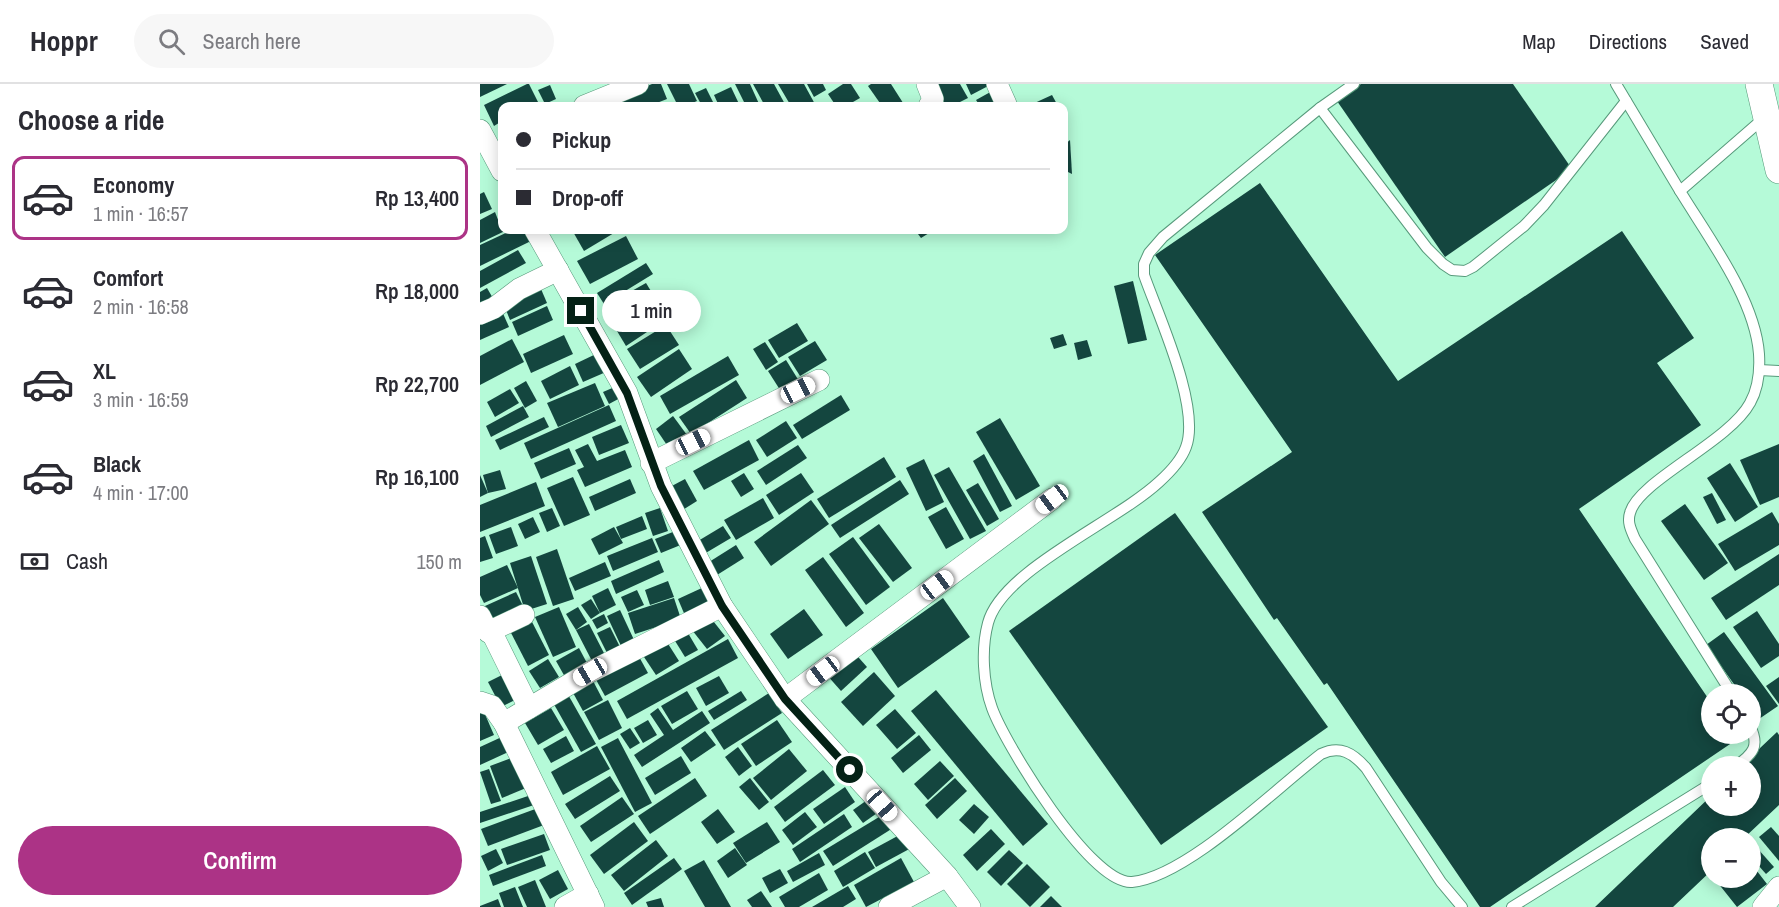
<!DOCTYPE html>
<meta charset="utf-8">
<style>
:root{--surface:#fff;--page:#f7f7f7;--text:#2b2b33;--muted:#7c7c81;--line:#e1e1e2;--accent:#ac3386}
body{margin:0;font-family:"Archivo Narrow",sans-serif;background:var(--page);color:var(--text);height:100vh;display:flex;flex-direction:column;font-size:22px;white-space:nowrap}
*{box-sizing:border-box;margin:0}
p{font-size:20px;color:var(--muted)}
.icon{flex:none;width:33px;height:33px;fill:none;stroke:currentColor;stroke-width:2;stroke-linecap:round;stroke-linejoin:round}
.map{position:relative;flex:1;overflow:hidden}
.panel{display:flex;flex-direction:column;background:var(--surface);width:480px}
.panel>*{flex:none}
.guide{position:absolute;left:18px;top:18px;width:570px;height:132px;border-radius:12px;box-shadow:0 3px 15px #0003;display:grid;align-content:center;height:132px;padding:0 18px;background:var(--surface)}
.tools{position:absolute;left:1221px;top:600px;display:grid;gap:12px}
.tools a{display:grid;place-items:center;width:60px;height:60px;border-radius:50%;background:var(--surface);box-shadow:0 3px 15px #0003;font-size:30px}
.end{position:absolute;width:27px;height:27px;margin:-14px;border:8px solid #042115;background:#fff;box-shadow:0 0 0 3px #fff}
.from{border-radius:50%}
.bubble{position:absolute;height:42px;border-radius:21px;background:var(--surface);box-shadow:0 3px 15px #0003;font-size:20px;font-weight:600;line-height:42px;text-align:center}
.car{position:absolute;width:18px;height:36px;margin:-18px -9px;border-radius:8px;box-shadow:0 0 4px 2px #0007;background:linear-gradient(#fff 24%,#345 0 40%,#fff 0 76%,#345 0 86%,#fff 0)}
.guide b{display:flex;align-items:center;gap:21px;height:57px;font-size:22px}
.guide b+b{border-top:2px solid var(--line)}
.guide i{width:15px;height:15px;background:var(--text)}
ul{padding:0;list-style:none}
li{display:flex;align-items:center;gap:18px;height:84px;margin:0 12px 9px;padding:0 6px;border:3px solid transparent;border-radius:12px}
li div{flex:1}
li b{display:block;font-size:22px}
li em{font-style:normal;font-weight:600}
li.active{border-color:var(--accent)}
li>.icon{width:54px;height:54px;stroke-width:1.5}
h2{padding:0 18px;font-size:27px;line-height:72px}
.pay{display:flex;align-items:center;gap:15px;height:66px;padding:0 18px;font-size:22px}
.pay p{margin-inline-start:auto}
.action{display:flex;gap:12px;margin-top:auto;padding:12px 18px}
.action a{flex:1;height:69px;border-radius:36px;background:var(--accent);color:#fff;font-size:24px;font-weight:600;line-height:69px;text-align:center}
header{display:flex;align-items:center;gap:36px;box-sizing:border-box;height:84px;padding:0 30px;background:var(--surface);border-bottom:2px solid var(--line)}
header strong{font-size:28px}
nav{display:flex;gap:33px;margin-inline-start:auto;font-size:21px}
.search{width:420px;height:54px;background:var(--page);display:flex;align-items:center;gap:15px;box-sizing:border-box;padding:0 21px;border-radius:33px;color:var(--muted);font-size:22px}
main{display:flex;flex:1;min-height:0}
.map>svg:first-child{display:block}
.building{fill:#14463f}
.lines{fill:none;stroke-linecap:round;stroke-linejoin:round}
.service-casing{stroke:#579a7b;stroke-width:12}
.minor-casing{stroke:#579a7b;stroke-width:22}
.tertiary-casing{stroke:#579a7b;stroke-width:28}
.service{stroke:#fff;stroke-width:10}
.minor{stroke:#fff;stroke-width:21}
.tertiary{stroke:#fff;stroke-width:27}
.route{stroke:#042115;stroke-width:8}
</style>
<header>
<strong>Hoppr</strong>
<div class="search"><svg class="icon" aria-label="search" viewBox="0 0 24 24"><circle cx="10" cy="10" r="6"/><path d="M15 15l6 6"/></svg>Search here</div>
<nav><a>Map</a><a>Directions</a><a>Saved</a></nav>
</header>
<main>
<section class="panel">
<h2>Choose a ride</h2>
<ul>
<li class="active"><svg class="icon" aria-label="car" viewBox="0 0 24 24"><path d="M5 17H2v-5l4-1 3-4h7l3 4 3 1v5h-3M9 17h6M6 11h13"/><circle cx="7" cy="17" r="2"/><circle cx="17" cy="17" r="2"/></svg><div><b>Economy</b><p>1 min · 16:57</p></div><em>Rp 13,400</em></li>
<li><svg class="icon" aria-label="car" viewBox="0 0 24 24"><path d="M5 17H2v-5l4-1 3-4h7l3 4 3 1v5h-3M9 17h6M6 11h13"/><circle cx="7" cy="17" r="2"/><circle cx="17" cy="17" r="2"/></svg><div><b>Comfort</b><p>2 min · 16:58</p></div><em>Rp 18,000</em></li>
<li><svg class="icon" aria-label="car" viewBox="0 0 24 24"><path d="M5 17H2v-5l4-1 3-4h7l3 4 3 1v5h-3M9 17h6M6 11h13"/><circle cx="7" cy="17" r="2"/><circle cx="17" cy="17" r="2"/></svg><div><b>XL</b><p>3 min · 16:59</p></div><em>Rp 22,700</em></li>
<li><svg class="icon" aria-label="car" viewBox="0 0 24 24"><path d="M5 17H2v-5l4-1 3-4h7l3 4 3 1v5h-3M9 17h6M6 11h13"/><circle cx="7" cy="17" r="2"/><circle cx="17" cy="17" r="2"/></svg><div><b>Black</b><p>4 min · 17:00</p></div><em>Rp 16,100</em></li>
</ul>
<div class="pay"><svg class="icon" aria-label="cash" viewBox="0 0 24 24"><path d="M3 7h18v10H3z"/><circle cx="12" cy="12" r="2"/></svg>Cash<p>150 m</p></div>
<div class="action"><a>Confirm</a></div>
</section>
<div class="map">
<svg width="1299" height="823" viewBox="0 0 1299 823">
<rect width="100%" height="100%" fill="#b5fad8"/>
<g class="building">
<polygon points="0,0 27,0 0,13"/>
<polygon points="47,0 49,0 59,20 53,22 22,22 22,37 14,42 4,21"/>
<polygon points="172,0 181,0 187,15 169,22 144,22 140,13"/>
<polygon points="187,0 209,0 217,17 205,22 198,22"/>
<polygon points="255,0 270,0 280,22 266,22"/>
<polygon points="273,0 294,0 306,22 285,22"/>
<polygon points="298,0 324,0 336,22 311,22"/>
<polygon points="327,0 343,0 346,6 334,13"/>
<polygon points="363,0 371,0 380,14 366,22 356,22 348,10"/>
<polygon points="391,0 411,0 425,22 402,22 388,2"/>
<polygon points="454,0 480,0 488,14 472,22 466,22"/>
<polygon points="486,0 512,0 491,11"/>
<polygon points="881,0 1033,0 1092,85 965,173 857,17"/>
<polygon points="70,1 76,15 65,20 58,6"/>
<polygon points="251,3 260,22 239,22 234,11"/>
<polygon points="226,4 235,22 222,22 215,9"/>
<polygon points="514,6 523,22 500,22 496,16"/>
<polygon points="572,11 578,22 548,22"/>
<polygon points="590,56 592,90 584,86 584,61"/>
<polygon points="780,99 918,297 1142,147 1214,254 1177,279 1221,341 1099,425 1232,620 1232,650 1252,650 1256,656 1010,823 1000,823 847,599 844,601 797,534 794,536 722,428 812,368 675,171"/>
<polygon points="4,108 12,125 0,130 0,110"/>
<polygon points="15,128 22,146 27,146 0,159 0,136"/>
<polygon points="32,146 45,146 51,157 0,182 0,161"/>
<polygon points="92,146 132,146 134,149 104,167"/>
<polygon points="435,146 454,146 441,154"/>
<polygon points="146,152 158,175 110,200 97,177"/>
<polygon points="38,166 46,179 0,204 0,187"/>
<polygon points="166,179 173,190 124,220 117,209"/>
<polygon points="653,197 667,256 648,260 634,202"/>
<polygon points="166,199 174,212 133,236 125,222"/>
<polygon points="7,204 14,216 0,223 0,208"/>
<polygon points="61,205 67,219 30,236 24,221"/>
<polygon points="178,213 191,232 146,262 134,242"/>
<polygon points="67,222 73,236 38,252 32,238"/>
<polygon points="21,225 29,243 0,256 0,235"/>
<polygon points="317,239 328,257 299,274 288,256"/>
<polygon points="186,241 199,261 160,285 147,265"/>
<polygon points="583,250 587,261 574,265 570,254"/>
<polygon points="84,251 93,270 51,289 43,270"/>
<polygon points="32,255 44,278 0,301 0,272"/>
<polygon points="607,256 612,272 598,276 594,259"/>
<polygon points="335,257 347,276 320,292 308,273"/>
<polygon points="285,258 298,278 286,286 273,265"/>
<polygon points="199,265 212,285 171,313 157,293"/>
<polygon points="118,269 126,288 103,298 95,280"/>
<polygon points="248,272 259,291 190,330 180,312"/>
<polygon points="306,276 319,297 302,309 288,287"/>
<polygon points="90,282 99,301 70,315 61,297"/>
<polygon points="256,296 267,314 211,350 199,333"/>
<polygon points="46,297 57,317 45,324 34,304"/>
<polygon points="115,299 125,322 78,343 67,319"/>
<polygon points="137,302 142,313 129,320 123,308"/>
<polygon points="30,305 39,319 15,333 7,318"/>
<polygon points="361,311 370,326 322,355 313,341"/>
<polygon points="129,321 136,337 51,375 44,359"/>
<polygon points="43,322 49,333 11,353 6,342"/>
<polygon points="193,332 207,351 189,364 176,345"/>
<polygon points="64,333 69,343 20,366 15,356"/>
<polygon points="520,334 560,402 536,416 496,348"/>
<polygon points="306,337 317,354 287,373 276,356"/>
<polygon points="141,341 149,359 119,371 112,353"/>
<polygon points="269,356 279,376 224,406 213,387"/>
<polygon points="108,360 117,377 145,366 152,383 105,403 97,386 104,383 95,366"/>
<polygon points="1299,360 1299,413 1280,421 1260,376"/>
<polygon points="318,361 327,374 286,401 277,387"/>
<polygon points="89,364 96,380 61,395 54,379"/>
<polygon points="504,370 532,422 520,428 493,377"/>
<polygon points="404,373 416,393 349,434 337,415"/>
<polygon points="444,375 464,418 446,427 426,384"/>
<polygon points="1250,379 1278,423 1255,438 1227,394"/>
<polygon points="469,383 506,447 490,455 454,391"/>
<polygon points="20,386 26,405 8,409 3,391"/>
<polygon points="264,389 274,405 261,413 251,397"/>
<polygon points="321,389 334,408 299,431 286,411"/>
<polygon points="0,391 8,409 0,413"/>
<polygon points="93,393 110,431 84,442 67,404"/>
<polygon points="150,395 156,409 115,427 109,413"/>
<polygon points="205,395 217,417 201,427 188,404"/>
<polygon points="420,396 429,410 360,454 351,441"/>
<polygon points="56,398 65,422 0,448 0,421"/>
<polygon points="498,399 519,435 507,442 486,406"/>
<polygon points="1232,409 1246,436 1237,440 1223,413"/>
<polygon points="283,414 294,434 256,456 244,436"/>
<polygon points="331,416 349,440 291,482 274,458"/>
<polygon points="1205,420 1248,479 1224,496 1181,437"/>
<polygon points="466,423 484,455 466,465 448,433"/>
<polygon points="72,424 80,442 67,448 59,429"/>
<polygon points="180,424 188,447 173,452 165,429"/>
<polygon points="1292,428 1299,440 1299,461 1255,487 1238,460"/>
<polygon points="695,429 848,643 681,761 529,547"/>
<polygon points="162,432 167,445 141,455 136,443"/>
<polygon points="53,433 60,448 45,455 38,440"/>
<polygon points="399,440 432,484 413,498 379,454"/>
<polygon points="243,442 251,454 224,470 218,457"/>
<polygon points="31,443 38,462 16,470 9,451"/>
<polygon points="134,443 143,459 119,471 111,455"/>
<polygon points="198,446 203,460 181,469 175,455"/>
<polygon points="5,452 13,474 0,478 0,454"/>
<polygon points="373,453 410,503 386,521 349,470"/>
<polygon points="172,454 178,468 133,487 127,472"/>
<polygon points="256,461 264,474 237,491 229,478"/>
<polygon points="77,465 94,515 73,522 56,473"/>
<polygon points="1299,470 1299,501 1246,536 1231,514"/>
<polygon points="51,472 67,520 45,527 30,479"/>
<polygon points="343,473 384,529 366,543 325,486"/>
<polygon points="179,476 184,488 136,510 131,497"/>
<polygon points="125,478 131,492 95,507 89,494"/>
<polygon points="27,481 38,504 4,519 0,511 0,493"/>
<polygon points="188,497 194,513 170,521 165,506"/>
<polygon points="224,503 233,522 206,534 198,515"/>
<polygon points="128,504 136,521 120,529 112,512"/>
<polygon points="157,506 164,521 148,528 141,513"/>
<polygon points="36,508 44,524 13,539 5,522"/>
<polygon points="194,514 201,535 155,550 148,529"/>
<polygon points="463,514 490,553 418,604 391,565"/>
<polygon points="111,515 120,529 111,535 101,521"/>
<polygon points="79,523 96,563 73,573 55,533"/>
<polygon points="98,523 107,538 96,546 86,530"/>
<polygon points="324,525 343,551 308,575 290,550"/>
<polygon points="140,526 155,558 142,564 127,532"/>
<polygon points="1277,527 1299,560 1299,572 1281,584 1253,543"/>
<polygon points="124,530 128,539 117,545 112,536"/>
<polygon points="49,532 69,571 48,582 28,543"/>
<polygon points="230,533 245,552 227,565 212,546"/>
<polygon points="109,540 126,573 113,579 96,546"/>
<polygon points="130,543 140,563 127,569 117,549"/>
<polygon points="205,544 218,566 205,573 192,552"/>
<polygon points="1244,548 1298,622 1279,635 1270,623 1270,610 1261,610 1226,561"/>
<polygon points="185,555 199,577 176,591 162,570"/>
<polygon points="248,555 258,574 147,635 137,617"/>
<polygon points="99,564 108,581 85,593 76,577"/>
<polygon points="372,566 387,583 361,607 346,590"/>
<polygon points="157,569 168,589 125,612 114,592"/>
<polygon points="68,575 79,593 60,604 49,587"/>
<polygon points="394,588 415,612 383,642 361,618"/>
<polygon points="26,589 39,614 21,623 8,598"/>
<polygon points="239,592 249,609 226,622 216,604"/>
<polygon points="1299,593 1299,620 1286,602"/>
<polygon points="112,595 123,616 103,627 92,607"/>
<polygon points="456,606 568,740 543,762 431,627"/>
<polygon points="86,607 116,660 101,668 71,615"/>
<polygon points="207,607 218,625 192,640 181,622"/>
<polygon points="261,607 267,616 234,636 228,627"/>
<polygon points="289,609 302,629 244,666 231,646"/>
<polygon points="128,616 142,644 119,656 104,628"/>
<polygon points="71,624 84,646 58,661 45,639"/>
<polygon points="178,624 193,646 222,627 230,639 162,683 154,671 184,651 170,630"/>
<polygon points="415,625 436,649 417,665 396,641"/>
<polygon points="4,628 14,651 0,657 0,629"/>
<polygon points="168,636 177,651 163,659 154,644"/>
<polygon points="297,636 312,658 276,682 261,660"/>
<polygon points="150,644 160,659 150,665 140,650"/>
<polygon points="225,647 236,661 211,678 201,664"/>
<polygon points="1297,648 1299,651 1299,721 1264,754 1232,754 1232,786 1193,823 1115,823 1232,711 1232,722 1270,722 1270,682 1261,682"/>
<polygon points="26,651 33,666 0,681 0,663"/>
<polygon points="439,651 451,666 423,689 411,674"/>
<polygon points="86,652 94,667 71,679 63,665"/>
<polygon points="138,654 172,719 155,728 121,663"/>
<polygon points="117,662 130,685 83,711 71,688"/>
<polygon points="258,663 272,682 259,692 245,673"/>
<polygon points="309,665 327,687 291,716 273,694"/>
<polygon points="201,672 211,689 175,711 165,694"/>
<polygon points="34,673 46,704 22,714 10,682"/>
<polygon points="460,677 474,692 448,716 434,700"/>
<polygon points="9,685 21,717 11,720 0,688"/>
<polygon points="343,686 355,701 305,738 294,723"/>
<polygon points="130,692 140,707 95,735 85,720"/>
<polygon points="215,694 227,712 170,750 158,732"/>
<polygon points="270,694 289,718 279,726 259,703"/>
<polygon points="475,694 487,707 457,735 445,721"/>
<polygon points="365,703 375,718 344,740 333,725"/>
<polygon points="51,711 54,721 0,739 0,728"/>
<polygon points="142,713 154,730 111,758 100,742"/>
<polygon points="390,714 400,727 383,739 373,726"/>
<polygon points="494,720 509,733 494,750 479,736"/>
<polygon points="58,724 64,741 8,762 1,745"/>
<polygon points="238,725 255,748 237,760 221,738"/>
<polygon points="325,728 337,743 313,761 302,746"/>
<polygon points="364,730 372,743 320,778 312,765"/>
<polygon points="404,730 413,744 353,782 343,767"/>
<polygon points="154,738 168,757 124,790 110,771"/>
<polygon points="287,738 300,758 266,779 253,759"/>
<polygon points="1291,743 1299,752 1299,777 1279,753"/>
<polygon points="511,745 525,760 497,787 483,771"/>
<polygon points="425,748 433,763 396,783 388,768"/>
<polygon points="64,750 70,766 27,781 21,765"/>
<polygon points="176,756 188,772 144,807 131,791"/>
<polygon points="255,764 267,781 248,794 237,777"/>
<polygon points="16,765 23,779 8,787 1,772"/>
<polygon points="1278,765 1294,783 1286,790 1270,772"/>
<polygon points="529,766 543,779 521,802 507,788"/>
<polygon points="385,768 395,784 363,803 354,787"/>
<polygon points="339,769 345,781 313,798 307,787"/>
<polygon points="62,771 66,782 13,802 9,791"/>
<polygon points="194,774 202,785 152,821 144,809"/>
<polygon points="421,774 434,798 386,823 374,801"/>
<polygon points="224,776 251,823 225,823 204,787"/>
<polygon points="1270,778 1287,800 1257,823 1234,794 1270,794"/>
<polygon points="547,780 570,803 550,823 527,800"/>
<polygon points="300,785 308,799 290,809 282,794"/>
<polygon points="78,786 88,805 70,815 59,796"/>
<polygon points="339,789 348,806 319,823 305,823 299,813"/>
<polygon points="55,796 66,823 47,823 38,803"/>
<polygon points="368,802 376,815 363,823 332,823"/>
<polygon points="35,803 43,823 24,823 19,809"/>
<polygon points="281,807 292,823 272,823 267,816"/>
<polygon points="571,812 582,823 560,823"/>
<polygon points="181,814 184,823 168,823 166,818"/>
<polygon points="18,815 21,823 0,823 0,822"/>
</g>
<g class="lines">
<g class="service-casing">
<g id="service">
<path d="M 874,0 L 840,24 L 683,153 L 669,169 L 664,180 L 664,191 C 678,231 721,323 706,363 C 701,377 689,389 679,398 C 636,438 522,486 508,539 C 501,565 503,599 512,624 C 525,660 611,801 652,798 C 707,793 796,704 841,670 C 860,661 873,669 886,684 L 961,798 L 982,823"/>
<polyline points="1136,0 1200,107"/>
<polyline points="840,24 947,164 963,180 972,186 985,187 993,183 1044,142 1064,121 1146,17"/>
<polyline points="1279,286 1299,287"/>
<path d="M 1252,610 L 1155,455 C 1151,446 1147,438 1150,429 C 1158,397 1249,358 1270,319 C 1278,305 1280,286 1279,270 C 1275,215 1228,153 1200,107 L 1284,34"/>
<path d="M 1256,682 C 1273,670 1280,662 1270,642"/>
<polyline points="1032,823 1232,699"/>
</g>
</g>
<g class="minor-casing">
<g id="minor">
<polyline points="447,0 453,15 449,22"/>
<polyline points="517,0 526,20"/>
<polyline points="104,22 158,0"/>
<polyline points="0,46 22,87"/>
<polyline points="55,146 147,309 181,402 242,522 305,615 467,792 490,823"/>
<polyline points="0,230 14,224 39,205 78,186"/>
<polyline points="171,379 339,296"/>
<polyline points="0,532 8,548 44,531"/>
<polyline points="11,547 49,624"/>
<polyline points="305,615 572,415"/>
<polyline points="0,618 12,622 24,639 114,823"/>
<polyline points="24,639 110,588 242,522"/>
<polyline points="85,823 108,810"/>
<polyline points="409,823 467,792"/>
<polyline points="1283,823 1299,803"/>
</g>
</g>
<g class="tertiary-casing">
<polyline id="tertiary" points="1279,0 1299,86"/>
</g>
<use href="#service" class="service"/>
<use href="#minor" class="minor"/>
<use href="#tertiary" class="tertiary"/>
</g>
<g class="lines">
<polyline class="route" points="101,227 147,309 181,402 242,522 305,615 370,686"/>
</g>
</svg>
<div class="tools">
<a><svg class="icon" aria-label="locate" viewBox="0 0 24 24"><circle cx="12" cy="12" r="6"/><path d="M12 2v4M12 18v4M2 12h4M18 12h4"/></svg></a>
<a>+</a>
<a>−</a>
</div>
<i class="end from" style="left:370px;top:686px"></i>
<i class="end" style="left:101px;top:227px"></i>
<div class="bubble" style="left:122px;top:206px;width:99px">1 min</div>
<i class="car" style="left:318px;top:306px;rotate:64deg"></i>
<i class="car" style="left:213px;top:358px;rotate:64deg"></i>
<i class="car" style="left:572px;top:415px;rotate:233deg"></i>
<i class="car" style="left:457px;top:501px;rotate:53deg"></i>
<i class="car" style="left:343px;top:587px;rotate:233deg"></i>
<i class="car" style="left:110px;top:588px;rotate:240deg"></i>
<i class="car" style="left:402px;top:721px;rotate:138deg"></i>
<div class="guide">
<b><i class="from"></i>Pickup</b>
<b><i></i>Drop-off</b>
</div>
</div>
</main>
